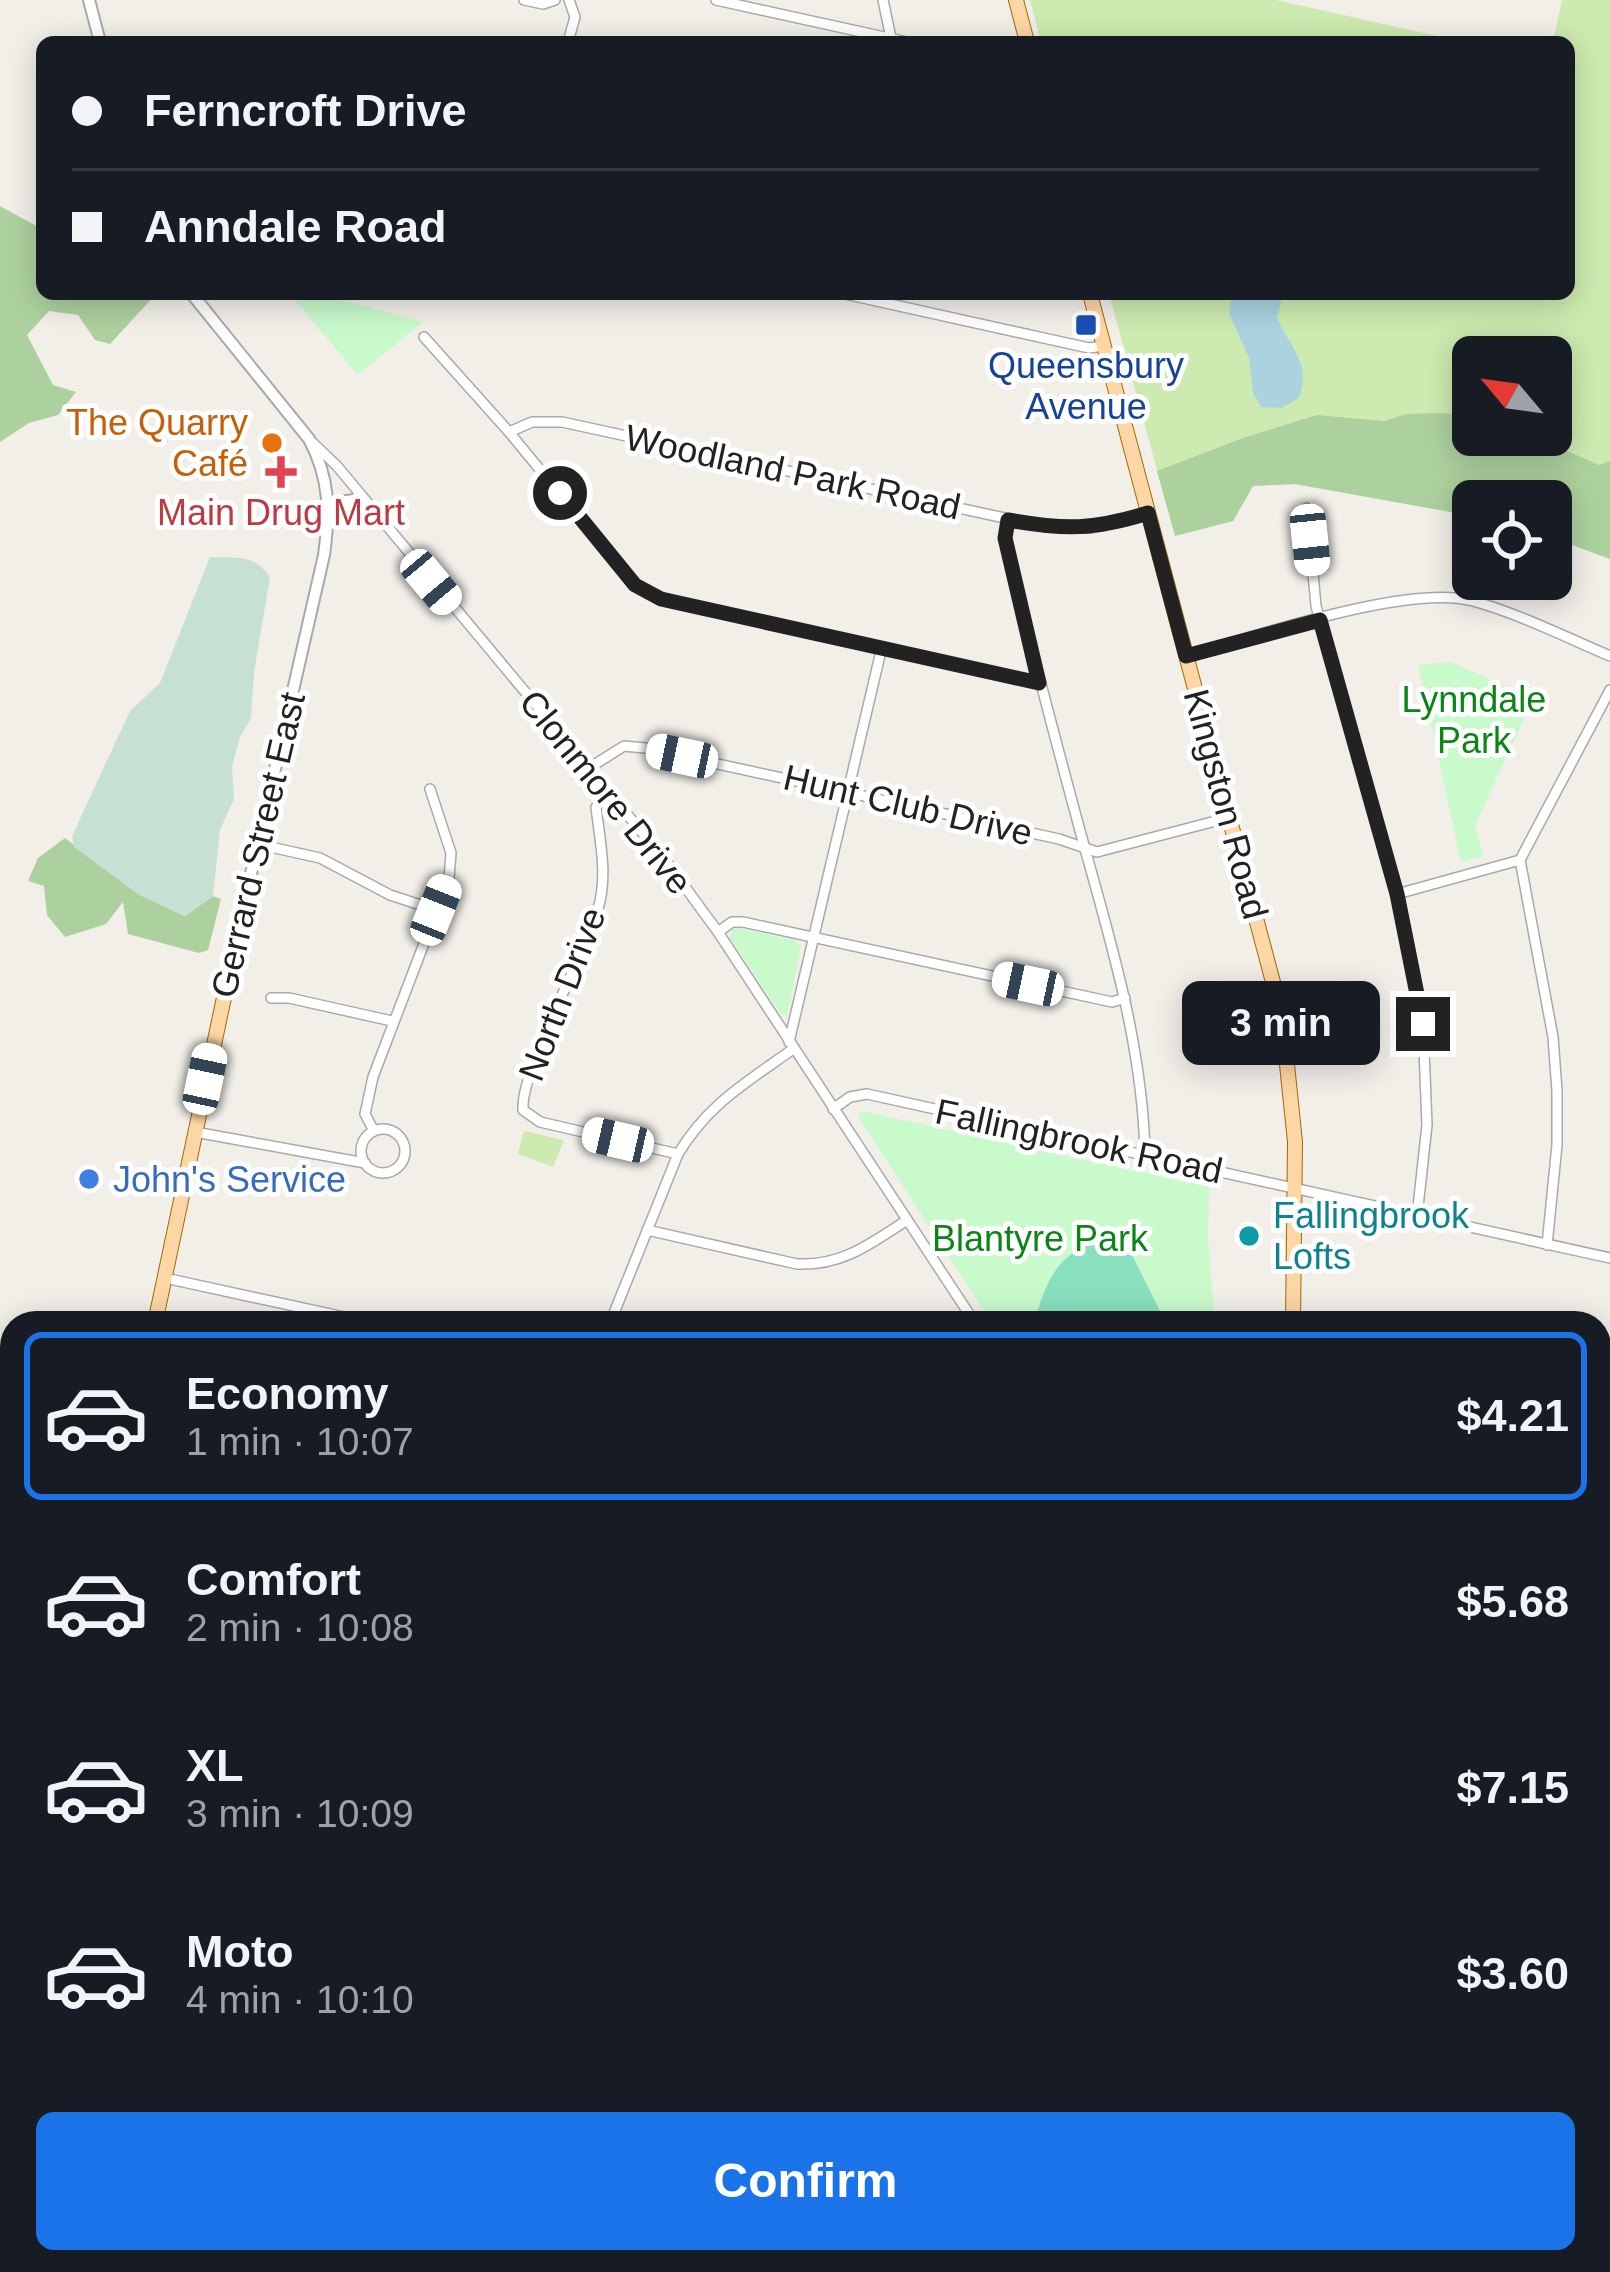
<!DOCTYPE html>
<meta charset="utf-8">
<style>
:root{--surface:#171b24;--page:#20242c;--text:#f1f3f6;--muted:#9ea1a6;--line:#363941;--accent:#1a73e8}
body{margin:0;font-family:Helvetica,sans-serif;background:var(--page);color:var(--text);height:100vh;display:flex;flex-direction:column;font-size:45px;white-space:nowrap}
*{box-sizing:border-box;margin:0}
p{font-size:39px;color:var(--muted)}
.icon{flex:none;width:66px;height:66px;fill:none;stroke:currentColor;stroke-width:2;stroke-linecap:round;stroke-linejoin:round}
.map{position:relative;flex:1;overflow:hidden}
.side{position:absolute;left:0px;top:1311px;width:1611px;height:963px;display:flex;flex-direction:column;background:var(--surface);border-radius:36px 36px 0 0;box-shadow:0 6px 30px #0003}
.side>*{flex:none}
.top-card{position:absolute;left:36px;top:36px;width:1539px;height:264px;border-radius:18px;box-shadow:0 6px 30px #0003;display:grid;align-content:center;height:264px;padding:0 36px;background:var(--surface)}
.needle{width:78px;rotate:299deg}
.controls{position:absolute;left:1452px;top:336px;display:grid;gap:24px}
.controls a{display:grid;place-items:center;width:120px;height:120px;border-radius:18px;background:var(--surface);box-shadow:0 6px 30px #0003;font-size:60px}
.end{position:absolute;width:54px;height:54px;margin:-27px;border:15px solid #222;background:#fff;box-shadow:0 0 0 6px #fff}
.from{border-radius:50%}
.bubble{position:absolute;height:84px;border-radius:18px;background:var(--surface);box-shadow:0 6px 30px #0003;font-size:39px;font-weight:800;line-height:84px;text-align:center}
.car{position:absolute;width:36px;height:72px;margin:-36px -18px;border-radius:15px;box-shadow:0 0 9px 3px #0007;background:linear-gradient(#fff 24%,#345 0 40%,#fff 0 76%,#345 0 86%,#fff 0)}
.top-card b{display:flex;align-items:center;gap:42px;height:114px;font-size:45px}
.top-card b+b{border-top:3px solid var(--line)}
.top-card i{width:30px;height:30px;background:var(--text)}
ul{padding:21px 0 0;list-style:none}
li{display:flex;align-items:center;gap:36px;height:168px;margin:0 24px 18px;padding:0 12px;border:6px solid transparent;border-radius:18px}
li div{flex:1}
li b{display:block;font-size:45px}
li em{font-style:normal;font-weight:800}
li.active{border-color:var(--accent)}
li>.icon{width:108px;height:108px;stroke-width:1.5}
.primary-button{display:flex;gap:24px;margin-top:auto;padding:24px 36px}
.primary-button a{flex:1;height:138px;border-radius:18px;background:var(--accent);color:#fff;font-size:48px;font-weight:800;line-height:138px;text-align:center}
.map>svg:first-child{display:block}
.grass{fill:#cdebb0;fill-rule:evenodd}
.forest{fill:#add19e}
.wetland{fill:#c6e0d4}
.park{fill:#c8facc}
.pitch{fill:#88e0be}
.water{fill:#aad3df}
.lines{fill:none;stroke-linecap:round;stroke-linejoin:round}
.minor-casing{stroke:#a9a9a9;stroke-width:12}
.tertiary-casing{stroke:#a9a9a9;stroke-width:14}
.secondary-casing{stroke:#707d05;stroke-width:15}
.primary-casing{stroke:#a06b00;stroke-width:16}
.minor{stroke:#fff;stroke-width:9}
.tertiary{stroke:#fff;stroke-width:10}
.secondary{stroke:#f7fabf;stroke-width:12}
.primary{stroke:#fcd6a4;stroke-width:14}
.tram{stroke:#707070;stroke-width:3}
.route{stroke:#222;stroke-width:15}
.transit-dot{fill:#1a4fb4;stroke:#fff;stroke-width:4.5}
.food-dot{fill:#e8710a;stroke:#fff;stroke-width:4.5}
.health-dot{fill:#e0444e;stroke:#fff;stroke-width:4.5}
.shop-dot{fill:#3f7fe0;stroke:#fff;stroke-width:4.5}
.culture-dot{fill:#0f9aa8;stroke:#fff;stroke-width:4.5}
.labels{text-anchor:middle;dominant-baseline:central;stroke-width:10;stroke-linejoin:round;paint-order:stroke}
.transit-label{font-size:36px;fill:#164399;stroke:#fff}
.food-label{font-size:36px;fill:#c56008;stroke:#fff;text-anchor:end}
.street-label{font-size:36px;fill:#222;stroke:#fff}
.health-label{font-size:36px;fill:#be3a42;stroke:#fff}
.park-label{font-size:36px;fill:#0c8416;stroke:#fff}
.shop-label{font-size:36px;fill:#366cbe;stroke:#fff;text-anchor:start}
.culture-label{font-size:36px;fill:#0d838f;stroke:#fff;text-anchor:start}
</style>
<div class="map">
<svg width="1610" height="2272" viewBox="0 0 1610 2272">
<rect width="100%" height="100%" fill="#f2efe9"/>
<g class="grass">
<polygon points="1030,0 1276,0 1464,42 1041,42"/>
<path d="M 1562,0 L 1610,0 L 1610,559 L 1551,537 L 1551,501 L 1473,501 L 1473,516 L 1295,484 L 1253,486 L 1233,521 L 1175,536 L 1109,294 L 1569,294 L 1569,42 L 1553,42 ZM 1473,357 L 1551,357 L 1551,435 L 1473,435 Z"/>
<polygon points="524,1131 564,1140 553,1167 518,1154"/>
<polygon points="374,2262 518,2262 513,2272 376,2272"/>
</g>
<g class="forest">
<polygon points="0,206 42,229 42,294 156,294 110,344 95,340 78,315 49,311 27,335 53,385 76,392 58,415 29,423 0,442"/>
<polygon points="1440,413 1473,416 1473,435 1531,435 1599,465 1610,461 1610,559 1551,537 1551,501 1473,501 1473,516 1295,484 1253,486 1233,521 1175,536 1157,471 1243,438 1317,415 1384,421 1406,414"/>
<polygon points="65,838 138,894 185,916 213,896 221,899 208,950 199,953 128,934 123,902 106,924 65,937 47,915 44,886 28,881 38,858"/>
</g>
<path class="wetland" d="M 210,557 C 236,558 256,554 270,578 L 254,672 L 251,718 L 240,737 L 232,766 L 234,799 L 220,830 L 213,896 L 185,916 L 138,894 L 74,847 L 72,836 L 130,711 L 160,683 Z"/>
<g class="park">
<polygon points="290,294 319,294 423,322 358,375"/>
<polygon points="1451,662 1533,699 1475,825 1483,856 1461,862 1418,665"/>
<polygon points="739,928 796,941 801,946 787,1016 781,1014 730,938 732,930"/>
<polygon points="862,1111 1209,1187 1208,1238 1215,1323 992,1323 858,1117"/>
</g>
<g class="pitch">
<path d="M 1124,1239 L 1166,1323 L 1034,1323 C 1049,1269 1065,1242 1124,1239 Z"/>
<polygon points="1599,1681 1610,1683 1610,1776 1599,1773"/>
</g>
<path class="water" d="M 1232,294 L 1283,294 L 1277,318 C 1290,348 1312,362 1299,398 L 1281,408 L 1261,407 L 1253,393 L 1249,358 L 1229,313 Z"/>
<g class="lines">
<g class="minor-casing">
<g id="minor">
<polyline points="524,0 543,4 555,0"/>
<polyline points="716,0 907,42"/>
<polyline points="883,0 891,38"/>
<polyline points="568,42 575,17 569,0"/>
<polyline points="845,294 1089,348 1103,346"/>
<polyline points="424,337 509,432 635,585 669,601 1039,683"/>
<polyline points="509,432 532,422 562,422 1046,527 1091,528 1148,513"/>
<polyline points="313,443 337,466 666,861 718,932 975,1323"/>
<polyline points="1307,508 1316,606 1397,894 1423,1024 1427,1125 1417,1216"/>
<path d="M 1008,520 L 1005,538 C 1029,642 1057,746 1085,849 C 1113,949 1143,1051 1145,1155"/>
<path d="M 1186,656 C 1254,637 1409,583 1473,601 C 1520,614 1565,637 1610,656"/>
<polyline points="589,768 624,746 645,748 1059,839 1097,852 1231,817"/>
<path d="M 610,792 L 596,807 C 600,842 608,875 598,909 C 584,956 520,1072 523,1110 L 540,1122 L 678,1154"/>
<polyline points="257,844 320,858 390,895 436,910"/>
<polyline points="1397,894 1520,860"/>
<polyline points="718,932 732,922 743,922 1112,1002 1125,998"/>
<polyline points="271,998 289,998 392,1021"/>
<polyline points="789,1042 881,651"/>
<polyline points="833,1109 850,1097 867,1094 1610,1258"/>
<circle cx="383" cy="1151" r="22"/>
<polyline points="374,1131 365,1114 373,1077 449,878 451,853 430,789"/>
<polyline points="195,1132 365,1163"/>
<path d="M 647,1230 L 797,1264 C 842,1266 870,1244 907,1220"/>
<polyline points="1547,1245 1557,1145 1557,1091 1553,1037 1520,860 1610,690"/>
<polyline points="165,1278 372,1323"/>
<path d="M 610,1323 L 678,1154 C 709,1103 746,1083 793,1049"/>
<polyline points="1599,1414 1610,1416"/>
<polyline points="1599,1572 1610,1574"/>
<polyline points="1599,1957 1610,1960"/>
<polyline points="1599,2075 1610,2030"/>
<polyline points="0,2202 12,2205"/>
<polyline points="1599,2221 1610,2223"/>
<polyline points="280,2262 328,2272"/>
<polyline points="1120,2262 1165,2272"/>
<polyline points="361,2272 363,2262"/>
<polyline points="1557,2272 1559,2262"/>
</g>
</g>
<g class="tertiary-casing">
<g id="tertiary">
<polyline points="89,0 100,42"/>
<path d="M 192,294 L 309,439 C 330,479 330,511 324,555 L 240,922"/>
<polyline points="329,503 363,499"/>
</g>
</g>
<g class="secondary-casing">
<polyline id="secondary" points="1059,2272 1063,2262"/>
</g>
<g class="primary-casing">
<g id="primary">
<polyline points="1016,0 1027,42"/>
<polyline points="1090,294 1282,1016 1295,1142 1293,1323"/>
<polyline points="155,1323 240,922"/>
<polyline points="0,1610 12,1613"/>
<polyline points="0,2017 12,1963"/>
</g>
</g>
<use href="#minor" class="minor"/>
<use href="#tertiary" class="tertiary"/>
<use href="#secondary" class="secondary"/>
<use href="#primary" class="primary"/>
<polyline class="tram" points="1063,2272 1066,2262"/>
</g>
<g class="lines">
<path class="route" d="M 560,493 L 635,585 L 661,599 L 1039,683 L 1005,538 L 1008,520 C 1065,530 1093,530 1148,513 L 1186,656 L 1320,620 L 1397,894 L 1423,1024"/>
</g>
<rect class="transit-dot" x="1074" y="313" width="24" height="24" rx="6"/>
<circle class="food-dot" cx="272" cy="443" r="12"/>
<path class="health-dot" d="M275 454h12v12h12v12h-12v12h-12v-12h-12v-12h12z"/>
<circle class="shop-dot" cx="89" cy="1179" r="12"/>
<circle class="culture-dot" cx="1249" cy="1236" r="12"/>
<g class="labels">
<g class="transit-label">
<text x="1086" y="365">Queensbury<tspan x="1086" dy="41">Avenue</tspan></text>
</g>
<g class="food-label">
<text x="248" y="422">The Quarry<tspan x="248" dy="41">Café</tspan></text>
</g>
<g class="street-label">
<text transform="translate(793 472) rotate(12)">Woodland Park Road</text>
<text transform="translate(606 792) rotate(51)">Clonmore Drive</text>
<text transform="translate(1226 804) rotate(75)">Kingston Road</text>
<text transform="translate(908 805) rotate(13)">Hunt Club Drive</text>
<text transform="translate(258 845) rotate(-77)">Gerrard Street East</text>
<text transform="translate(562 994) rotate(-69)">North Drive</text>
<text transform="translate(1079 1141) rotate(12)">Fallingbrook Road</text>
</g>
<g class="health-label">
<text x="281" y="512">Main Drug Mart</text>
</g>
<g class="park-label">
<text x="1474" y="699">Lynndale<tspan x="1474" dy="41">Park</tspan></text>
<text x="1040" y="1238">Blantyre Park</text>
</g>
<g class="shop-label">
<text x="113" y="1179">John's Service</text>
</g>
<g class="culture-label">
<text x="1273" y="1215">Fallingbrook<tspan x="1273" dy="41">Lofts</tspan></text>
</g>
</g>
</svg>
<div class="controls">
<a><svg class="needle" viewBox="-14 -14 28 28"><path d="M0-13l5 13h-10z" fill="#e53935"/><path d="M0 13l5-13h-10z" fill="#9ea1a6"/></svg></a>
<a><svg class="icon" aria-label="locate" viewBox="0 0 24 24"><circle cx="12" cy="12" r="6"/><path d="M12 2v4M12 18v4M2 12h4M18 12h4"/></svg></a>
</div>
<i class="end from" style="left:560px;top:493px"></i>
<i class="end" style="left:1423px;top:1024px"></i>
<div class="bubble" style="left:1182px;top:981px;width:198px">3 min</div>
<i class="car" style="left:1310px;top:540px;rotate:174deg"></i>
<i class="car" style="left:431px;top:582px;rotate:140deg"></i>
<i class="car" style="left:682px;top:756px;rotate:282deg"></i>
<i class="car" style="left:436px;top:910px;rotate:22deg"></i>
<i class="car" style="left:1028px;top:984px;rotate:282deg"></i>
<i class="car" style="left:205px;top:1079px;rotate:12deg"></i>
<i class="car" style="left:618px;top:1140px;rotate:283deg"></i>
<div class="top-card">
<b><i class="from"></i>Ferncroft Drive</b>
<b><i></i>Anndale Road</b>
</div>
<section class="side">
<ul>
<li class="active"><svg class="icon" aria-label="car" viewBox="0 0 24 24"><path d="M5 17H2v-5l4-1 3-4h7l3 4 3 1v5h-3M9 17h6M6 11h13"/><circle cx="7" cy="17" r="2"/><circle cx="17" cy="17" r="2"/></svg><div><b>Economy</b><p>1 min · 10:07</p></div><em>$4.21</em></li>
<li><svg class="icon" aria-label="car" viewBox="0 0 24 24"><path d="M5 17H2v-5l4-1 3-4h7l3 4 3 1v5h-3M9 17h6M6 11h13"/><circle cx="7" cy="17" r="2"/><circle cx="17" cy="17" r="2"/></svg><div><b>Comfort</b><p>2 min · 10:08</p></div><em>$5.68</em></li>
<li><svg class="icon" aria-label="car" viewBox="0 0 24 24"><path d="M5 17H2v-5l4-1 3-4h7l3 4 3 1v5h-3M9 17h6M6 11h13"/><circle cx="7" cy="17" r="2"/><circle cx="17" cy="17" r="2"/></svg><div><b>XL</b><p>3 min · 10:09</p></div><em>$7.15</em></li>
<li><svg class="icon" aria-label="car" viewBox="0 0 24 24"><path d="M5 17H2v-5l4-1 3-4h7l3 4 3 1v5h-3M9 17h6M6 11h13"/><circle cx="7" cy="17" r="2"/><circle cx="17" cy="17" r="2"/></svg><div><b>Moto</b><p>4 min · 10:10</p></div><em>$3.60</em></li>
</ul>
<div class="primary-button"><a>Confirm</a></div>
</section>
</div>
